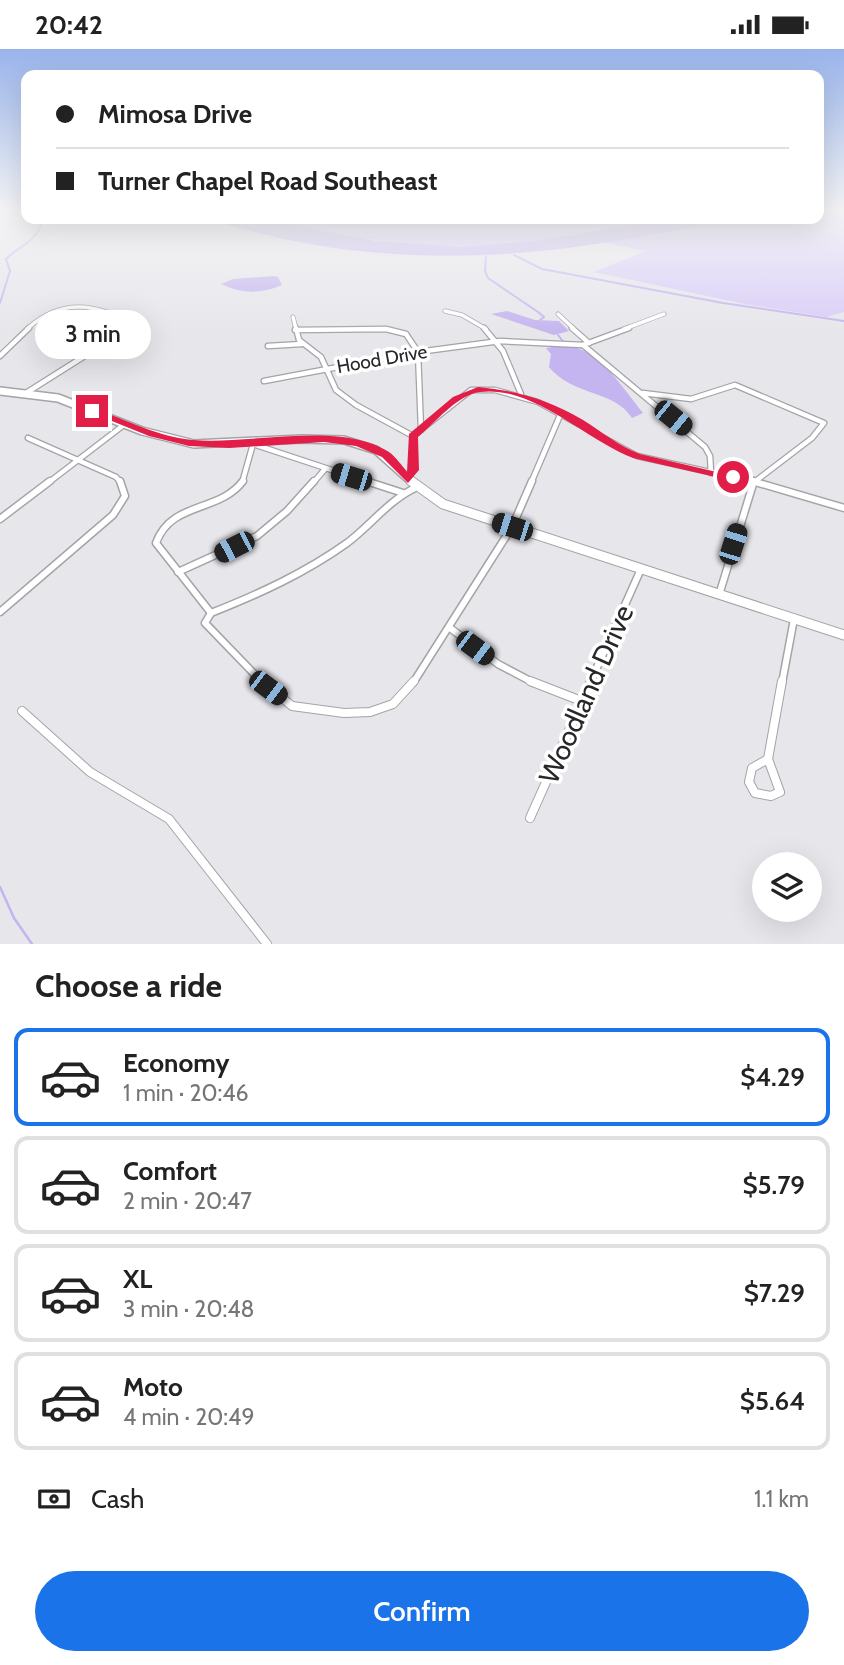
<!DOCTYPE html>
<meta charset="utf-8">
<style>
:root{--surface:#fff;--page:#f2f2f2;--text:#222;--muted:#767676;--line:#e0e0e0;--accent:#1a73e8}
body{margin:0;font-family:Cabin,sans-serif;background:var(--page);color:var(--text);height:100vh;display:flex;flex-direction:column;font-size:26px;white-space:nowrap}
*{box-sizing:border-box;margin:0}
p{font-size:23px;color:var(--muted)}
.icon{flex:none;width:38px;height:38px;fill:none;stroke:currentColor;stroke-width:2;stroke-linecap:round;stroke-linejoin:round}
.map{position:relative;height:895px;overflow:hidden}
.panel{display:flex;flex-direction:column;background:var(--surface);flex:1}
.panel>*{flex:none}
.top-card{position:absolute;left:21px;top:21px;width:803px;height:154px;border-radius:14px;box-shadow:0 7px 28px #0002;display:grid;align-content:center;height:154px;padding:0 35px;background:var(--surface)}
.fabs{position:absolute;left:752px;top:803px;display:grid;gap:14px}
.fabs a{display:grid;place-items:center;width:70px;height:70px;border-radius:50%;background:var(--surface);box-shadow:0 7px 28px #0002;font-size:35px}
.end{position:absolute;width:32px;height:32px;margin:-16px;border:9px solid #e11d48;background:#fff;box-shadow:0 0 0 4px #fff}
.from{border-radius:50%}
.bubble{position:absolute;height:49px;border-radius:24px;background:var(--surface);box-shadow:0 7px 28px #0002;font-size:23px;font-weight:600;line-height:49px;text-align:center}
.car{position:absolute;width:21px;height:42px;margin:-21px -10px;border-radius:9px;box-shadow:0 0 5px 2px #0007;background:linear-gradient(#222 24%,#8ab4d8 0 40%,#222 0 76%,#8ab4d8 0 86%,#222 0)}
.top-card b{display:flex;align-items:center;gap:24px;height:66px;font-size:26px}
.top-card b+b{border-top:2px solid var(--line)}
.top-card i{width:18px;height:18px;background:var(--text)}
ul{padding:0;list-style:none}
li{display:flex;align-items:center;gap:21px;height:98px;margin:0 14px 10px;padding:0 21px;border:4px solid var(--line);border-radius:14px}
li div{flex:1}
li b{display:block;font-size:26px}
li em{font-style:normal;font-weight:600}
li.selected{border-color:var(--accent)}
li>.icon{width:63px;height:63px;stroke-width:1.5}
h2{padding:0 35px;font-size:32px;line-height:84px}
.pay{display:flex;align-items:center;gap:18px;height:77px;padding:0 35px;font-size:26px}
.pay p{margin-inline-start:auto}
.primary-button{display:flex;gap:14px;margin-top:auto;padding:14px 35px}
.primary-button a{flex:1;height:80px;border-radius:42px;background:var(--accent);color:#fff;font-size:28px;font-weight:600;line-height:80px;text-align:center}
.status{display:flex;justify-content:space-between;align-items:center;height:49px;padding:0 35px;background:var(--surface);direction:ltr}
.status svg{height:19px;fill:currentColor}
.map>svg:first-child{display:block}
.green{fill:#d8ccf8}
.water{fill:#c4b4ef}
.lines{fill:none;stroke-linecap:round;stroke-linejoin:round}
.stream-far1{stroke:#c4b4ef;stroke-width:2}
.stream{stroke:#c4b4ef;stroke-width:2.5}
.street-far3-casing{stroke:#a4a3a8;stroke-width:5}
.street-far2-casing{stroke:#a4a3a8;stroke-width:7}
.street-far1-casing{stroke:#a4a3a8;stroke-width:9}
.street-casing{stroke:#a4a3a8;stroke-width:10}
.secondary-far1-casing{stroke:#a4a3a8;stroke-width:10}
.secondary-casing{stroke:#a4a3a8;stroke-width:11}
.street-far3{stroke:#fff;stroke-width:3.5}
.street-far2{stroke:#fff;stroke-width:4.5}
.street-far1{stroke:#fff;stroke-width:6}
.street{stroke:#fff;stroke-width:8}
.secondary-far1{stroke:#fff;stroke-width:7}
.secondary{stroke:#fff;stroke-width:9}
.route{fill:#e11d48}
.labels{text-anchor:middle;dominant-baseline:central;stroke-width:7;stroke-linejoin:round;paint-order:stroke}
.far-street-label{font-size:19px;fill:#272628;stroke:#fff}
.near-street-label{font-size:28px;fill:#272628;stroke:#fff}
</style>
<div class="status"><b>20:42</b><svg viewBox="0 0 49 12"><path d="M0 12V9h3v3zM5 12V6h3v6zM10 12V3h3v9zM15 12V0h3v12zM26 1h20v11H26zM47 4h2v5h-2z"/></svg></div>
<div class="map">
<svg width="844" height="895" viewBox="0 0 844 895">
<rect width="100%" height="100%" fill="#e7e6eb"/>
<g class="green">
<polygon points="819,162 844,162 844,263 826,268 745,255 594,223 646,202 596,192 707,170 819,170"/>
<path d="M 263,170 L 667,170 C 600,184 528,198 459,198 C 393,197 328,185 263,170 Z"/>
</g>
<g class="water">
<path d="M 210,170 L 263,170 L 375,192 L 462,198 L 536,192 L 667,170 L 725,170 C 695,179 662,184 631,189 C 492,215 345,215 210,170 Z"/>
<path d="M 274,227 L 278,228 L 282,236 C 262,245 241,245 221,235 L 233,230 Z"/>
<polygon points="507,262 535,271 559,272 569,282 554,286 491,265"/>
<path d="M 565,296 C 599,299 624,341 643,364 L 632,369 C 615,341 572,347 549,318 L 551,305 L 546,299 Z"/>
</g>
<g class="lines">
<g class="stream-far1">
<polyline points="514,206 542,220 723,254 844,272"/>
<polyline points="486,207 485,222 488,229 538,263 544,268 540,271"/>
<path d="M 0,254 L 10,222 L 6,210 C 20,196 31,196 41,177 L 36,170"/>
<polyline points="558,286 565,295"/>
</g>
<polyline class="stream" points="0,838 14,869 32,895"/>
<g class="street-far3-casing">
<g id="street-far3">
<polyline points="445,262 462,266 486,280"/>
<polyline points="558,265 574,280"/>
<polyline points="293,268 296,280"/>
<path d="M 27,280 C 62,248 96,255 135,275 L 127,280"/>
<polyline points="361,280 387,280"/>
<polyline points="624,280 664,265"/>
</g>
</g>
<g class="street-far2-casing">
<g id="street-far2">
<polyline points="296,279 299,291 321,308 336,341 356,356 413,387"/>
<polyline points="484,279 503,302 521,345"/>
<polyline points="572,279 589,294"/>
<polyline points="295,281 386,280 406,285 418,303 421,381"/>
<polyline points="583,296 705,398 710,407 711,424"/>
<polyline points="268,297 302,295"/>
<polyline points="0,307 29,279"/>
<polyline points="264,332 418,303 500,292 583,296 629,279"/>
<polyline points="26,344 129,279"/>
<polyline points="643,344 691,350 735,336 824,374 812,389 753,434"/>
<polyline points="413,387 471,341 495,341 538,353 637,407 760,434"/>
<polyline points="28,389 116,428 121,434"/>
<polyline points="408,431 413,421 413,387"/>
<polyline points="48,434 125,375"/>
<polyline points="242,434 253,395 371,434"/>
<polyline points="313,434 325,420"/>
<polyline points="531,434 561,364"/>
</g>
</g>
<g class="street-far1-casing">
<g id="street-far1">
<polyline points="366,432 403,444"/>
<polyline points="752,432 844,459"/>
<polyline points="0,470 50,432"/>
<polyline points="178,523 257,487 287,462 314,432"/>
<polyline points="719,546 754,432"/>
<polyline points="0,563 113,466 125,447 120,432"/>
<polyline points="211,564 205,574 263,634"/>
<path d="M 211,564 L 156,494 C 171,452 219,464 243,432"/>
<path d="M 211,564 C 259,545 305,524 347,494 C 371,476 388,452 415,439"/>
<polyline points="450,579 498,615 534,634"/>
<polyline points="413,634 512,478 532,432"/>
<polyline points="590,634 641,520"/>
<polyline points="782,634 794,570"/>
</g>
</g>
<g class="street-casing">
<g id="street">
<polyline points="262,632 292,657 344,664 370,663 393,655 414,632"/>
<polyline points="530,632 584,653"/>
<polyline points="22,662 90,723 169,770 267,895"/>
<polygon points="768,710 780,743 771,747 755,744 749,733 752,719"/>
<polyline points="768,710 782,632"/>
<polyline points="530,769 591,632"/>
</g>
</g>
<g class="secondary-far1-casing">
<polyline id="secondary-far1" points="0,342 58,349 142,382 194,395 301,390 344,391 376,401 413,434"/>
</g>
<g class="secondary-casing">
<polyline id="secondary" points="411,432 443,455 844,586"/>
</g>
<use href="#street-far3" class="street-far3"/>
<use href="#street-far2" class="street-far2"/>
<use href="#street-far1" class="street-far1"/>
<use href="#street" class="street"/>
<use href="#secondary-far1" class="secondary-far1"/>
<use href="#secondary" class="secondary"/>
</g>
<linearGradient id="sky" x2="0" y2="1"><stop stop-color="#99b4eb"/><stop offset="0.56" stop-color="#f4f4f6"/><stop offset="1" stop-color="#f4f4f6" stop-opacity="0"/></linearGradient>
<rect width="844" height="287" fill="url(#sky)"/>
<path class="route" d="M 478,338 C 518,342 547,350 583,371 C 602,383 619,397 640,405 L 738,428 L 733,432 L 633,409 C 587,392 533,336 480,343 C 457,346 435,374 418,388 L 419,421 L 408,434 L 382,408 L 356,397 L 324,393 L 229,399 L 189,397 L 149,387 L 87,362 L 96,360 C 126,371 159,388 193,391 C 250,396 340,371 389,403 C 396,408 402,417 407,423 L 409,385 L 453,348 Z"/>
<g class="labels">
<g class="far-street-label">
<text transform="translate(382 310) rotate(-10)">Hood Drive</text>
</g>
<g class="near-street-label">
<text transform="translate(586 645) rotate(-66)">Woodland Drive</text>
</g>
</g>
</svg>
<div class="fabs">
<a><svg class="icon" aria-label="layers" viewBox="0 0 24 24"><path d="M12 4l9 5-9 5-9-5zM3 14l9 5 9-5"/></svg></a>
</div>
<i class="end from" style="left:733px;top:428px"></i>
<i class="end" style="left:92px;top:362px"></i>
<div class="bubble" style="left:35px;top:261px;width:116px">3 min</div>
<i class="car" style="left:673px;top:369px;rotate:129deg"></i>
<i class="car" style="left:351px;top:428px;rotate:287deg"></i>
<i class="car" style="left:512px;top:478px;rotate:288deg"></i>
<i class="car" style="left:733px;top:495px;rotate:18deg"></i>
<i class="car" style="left:234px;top:498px;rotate:243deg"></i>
<i class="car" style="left:475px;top:599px;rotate:127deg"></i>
<i class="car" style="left:268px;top:639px;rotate:127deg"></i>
<div class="top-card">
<b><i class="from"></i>Mimosa Drive</b>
<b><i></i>Turner Chapel Road Southeast</b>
</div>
</div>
<section class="panel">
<h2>Choose a ride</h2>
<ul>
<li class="selected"><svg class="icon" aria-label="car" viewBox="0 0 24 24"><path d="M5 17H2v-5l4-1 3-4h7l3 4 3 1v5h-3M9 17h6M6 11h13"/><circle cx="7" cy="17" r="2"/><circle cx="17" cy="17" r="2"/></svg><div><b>Economy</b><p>1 min · 20:46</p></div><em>$4.29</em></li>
<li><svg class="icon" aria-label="car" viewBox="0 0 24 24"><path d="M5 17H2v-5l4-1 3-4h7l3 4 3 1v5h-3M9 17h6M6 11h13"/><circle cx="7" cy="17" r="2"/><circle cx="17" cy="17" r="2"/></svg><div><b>Comfort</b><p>2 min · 20:47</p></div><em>$5.79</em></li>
<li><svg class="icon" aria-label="car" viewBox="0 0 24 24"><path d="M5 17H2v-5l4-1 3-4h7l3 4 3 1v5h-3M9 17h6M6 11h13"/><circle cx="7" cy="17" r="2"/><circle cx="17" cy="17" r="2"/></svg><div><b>XL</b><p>3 min · 20:48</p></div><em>$7.29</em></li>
<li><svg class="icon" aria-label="car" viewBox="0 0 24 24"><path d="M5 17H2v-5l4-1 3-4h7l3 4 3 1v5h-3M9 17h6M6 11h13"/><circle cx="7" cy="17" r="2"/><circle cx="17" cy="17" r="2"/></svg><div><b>Moto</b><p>4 min · 20:49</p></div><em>$5.64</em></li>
</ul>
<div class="pay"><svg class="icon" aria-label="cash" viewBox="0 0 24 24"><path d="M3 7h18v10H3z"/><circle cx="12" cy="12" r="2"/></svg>Cash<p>1.1 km</p></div>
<div class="primary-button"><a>Confirm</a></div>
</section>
